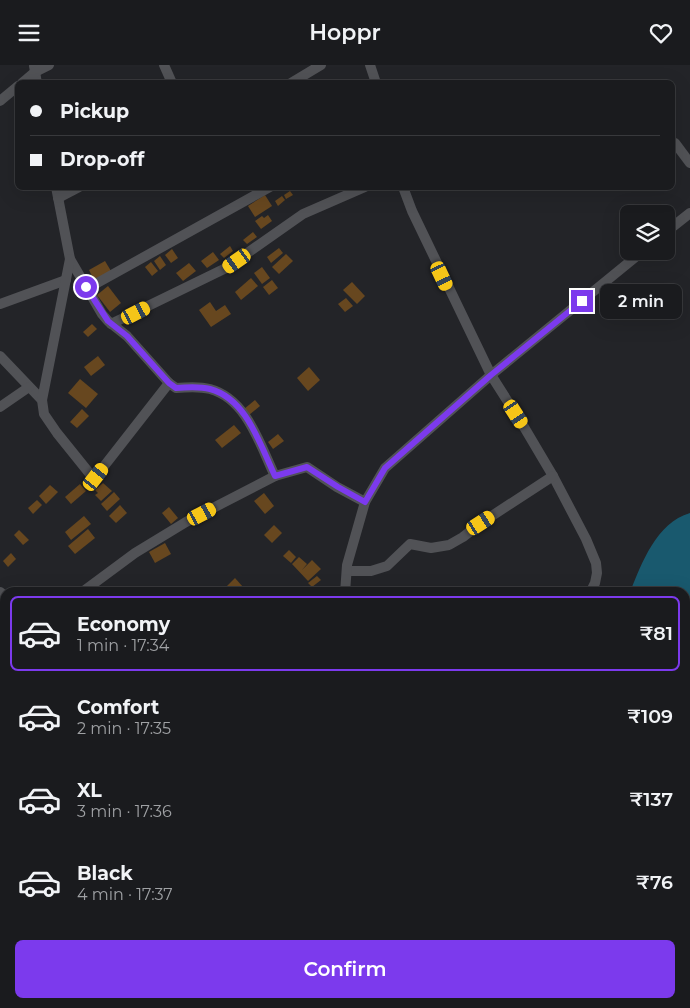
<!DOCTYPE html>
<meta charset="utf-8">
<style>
:root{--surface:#1a1b1e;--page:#232427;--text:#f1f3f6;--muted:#9fa1a4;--line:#38393c;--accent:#7c3aed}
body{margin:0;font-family:Montserrat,sans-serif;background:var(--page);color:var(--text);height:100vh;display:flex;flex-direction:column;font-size:19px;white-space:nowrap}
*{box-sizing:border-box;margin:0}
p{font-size:16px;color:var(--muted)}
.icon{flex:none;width:28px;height:28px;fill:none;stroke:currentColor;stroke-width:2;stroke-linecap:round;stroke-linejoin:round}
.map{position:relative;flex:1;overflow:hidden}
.sheet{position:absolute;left:0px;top:522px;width:690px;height:421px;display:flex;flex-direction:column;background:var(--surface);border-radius:15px 15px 0 0;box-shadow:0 5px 20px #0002,0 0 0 1px var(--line)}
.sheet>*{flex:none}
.banner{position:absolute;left:15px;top:15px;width:660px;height:110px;border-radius:8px;box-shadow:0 5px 20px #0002,0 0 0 1px var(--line);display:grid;align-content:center;height:110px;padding:0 15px;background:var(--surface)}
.controls{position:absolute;left:620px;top:140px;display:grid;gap:10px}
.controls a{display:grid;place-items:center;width:55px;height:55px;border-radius:8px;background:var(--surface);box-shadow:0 5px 20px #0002,0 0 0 1px var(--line);font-size:25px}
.end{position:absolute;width:22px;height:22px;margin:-11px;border:6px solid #7c3aed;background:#fff;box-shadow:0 0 0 2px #fff}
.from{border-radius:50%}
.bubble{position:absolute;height:35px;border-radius:8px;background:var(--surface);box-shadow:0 5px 20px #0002,0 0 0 1px var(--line);font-size:16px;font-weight:600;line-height:35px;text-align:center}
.car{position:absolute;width:15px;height:30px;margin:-15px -8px;border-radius:6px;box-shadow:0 0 4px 1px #0007;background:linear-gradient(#f5c518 24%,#345 0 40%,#f5c518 0 76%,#345 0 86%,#f5c518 0)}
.banner b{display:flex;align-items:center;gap:18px;height:48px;font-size:19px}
.banner b+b{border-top:1px solid var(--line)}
.banner i{width:12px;height:12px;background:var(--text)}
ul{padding:9px 0 0;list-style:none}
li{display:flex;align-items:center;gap:15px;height:75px;margin:0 10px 8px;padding:0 5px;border:2px solid transparent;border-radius:8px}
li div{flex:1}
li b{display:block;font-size:19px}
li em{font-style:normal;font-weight:600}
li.on{border-color:var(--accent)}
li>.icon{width:45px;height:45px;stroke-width:1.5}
.cta{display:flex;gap:10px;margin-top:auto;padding:10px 15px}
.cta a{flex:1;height:58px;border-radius:8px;background:var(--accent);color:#fff;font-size:20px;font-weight:600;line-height:58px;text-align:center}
header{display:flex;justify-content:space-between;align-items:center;height:65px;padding:0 15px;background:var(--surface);font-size:22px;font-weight:600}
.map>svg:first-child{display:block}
.water{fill:#19596e}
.building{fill:#67471f}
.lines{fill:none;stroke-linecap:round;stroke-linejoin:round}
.minor{stroke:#515256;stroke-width:10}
.route{stroke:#7c3aed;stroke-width:6}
</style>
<header><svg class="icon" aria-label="menu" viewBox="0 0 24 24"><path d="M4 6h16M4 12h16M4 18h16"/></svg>Hoppr<svg class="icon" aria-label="heart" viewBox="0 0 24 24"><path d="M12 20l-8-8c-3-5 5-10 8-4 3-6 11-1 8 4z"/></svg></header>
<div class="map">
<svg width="690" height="943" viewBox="0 0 690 943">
<rect width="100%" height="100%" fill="#232428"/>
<path class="water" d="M 690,448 L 690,545 L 685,550 L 685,528 L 630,527 C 642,498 656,458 690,448 Z"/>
<g class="building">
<polygon points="290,126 293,130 286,134 284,130"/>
<polygon points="265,130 272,141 255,152 248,141"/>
<polygon points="282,131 285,135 278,141 275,136"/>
<polygon points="268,150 272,156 261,164 255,156 262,151 264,153"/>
<polygon points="253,167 257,172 247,179 243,175"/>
<polygon points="230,181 233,186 224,193 220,189"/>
<polygon points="279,183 283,188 271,198 267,192"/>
<polygon points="172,184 178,193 171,198 165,190"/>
<polygon points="213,187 219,195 207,203 201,196"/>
<polygon points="286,189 293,196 279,209 272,202"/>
<polygon points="160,191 166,200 160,205 154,196"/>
<polygon points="105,196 111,206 94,215 89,205"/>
<polygon points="151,197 158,206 152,211 145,202"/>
<polygon points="189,198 196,206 183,216 176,208"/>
<polygon points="262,202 270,213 262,219 254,208"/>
<polygon points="251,213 258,221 241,235 235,227"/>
<polygon points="272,215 278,223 269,230 263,222"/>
<polygon points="352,217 365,231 357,239 343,225"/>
<polygon points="108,221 121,238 110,247 97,230"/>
<polygon points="346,233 353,241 345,247 338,239"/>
<polygon points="210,237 216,246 225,240 231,249 211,262 199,245"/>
<polygon points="92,259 97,264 88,272 83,267"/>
<polygon points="98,291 105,300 91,311 84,302"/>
<polygon points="309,302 320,315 308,326 297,313"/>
<polygon points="80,314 98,329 86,343 68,328"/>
<polygon points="255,335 260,341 249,350 244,344"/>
<polygon points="82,344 89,351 77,363 70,357"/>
<polygon points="234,360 241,368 222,383 215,375"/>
<polygon points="278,369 284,376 273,384 268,377"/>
<polygon points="103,418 112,426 101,436 95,430 98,428 95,425"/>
<polygon points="80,419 86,426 71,439 65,432"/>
<polygon points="50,420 58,427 46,439 39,431"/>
<polygon points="114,427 120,434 107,446 101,439"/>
<polygon points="264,428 274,441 265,449 254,436"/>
<polygon points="37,435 42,440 33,449 28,443"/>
<polygon points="120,440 127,448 116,458 109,451"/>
<polygon points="169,442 178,453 171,459 162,448"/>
<polygon points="84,451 91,459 71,475 65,467"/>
<polygon points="274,460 282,468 272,478 264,470"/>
<polygon points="88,464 95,473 75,489 68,481"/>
<polygon points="19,465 29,475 23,480 14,470"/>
<polygon points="165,478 171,489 155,498 149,487"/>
<polygon points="289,485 296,492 291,498 283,491"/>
<polygon points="11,488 16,494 8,502 3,496"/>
<polygon points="299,492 307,499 302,505 312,495 321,504 308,516 292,499"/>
<polygon points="317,511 321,515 312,522 308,518"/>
<polygon points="235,513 243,522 237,528 232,528 226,522"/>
</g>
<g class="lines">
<g class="minor">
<polyline points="164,0 172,18"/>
<polyline points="370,0 376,18"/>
<polyline points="34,1 37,18"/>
<polyline points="22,18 35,7 49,0"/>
<polyline points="291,18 321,0"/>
<polyline points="0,36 18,21"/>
<polyline points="675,78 690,98"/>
<path d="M 56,122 L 70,194 L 102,249 L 108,256 L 127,271 L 169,318 L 176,323 C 187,322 199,321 210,324 C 247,334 260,380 275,411"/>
<polyline points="403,122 412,146 491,310 524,362 553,411 586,474 596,498 597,508 595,518 590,528"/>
<polyline points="58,133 79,122"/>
<polyline points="666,167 690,148"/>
<polyline points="86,222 90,222 270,122"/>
<polyline points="0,239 66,215"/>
<polyline points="111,259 226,203 303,149 365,122"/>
<polyline points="0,291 42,335 44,349 57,368 94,414 169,318"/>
<polyline points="42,335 70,194"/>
<polyline points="0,342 29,322"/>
<polyline points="347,506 371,506 387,501 410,479 431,483 449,480 463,472 481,458 553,411"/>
<polyline points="0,527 5,531"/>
<polyline points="81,528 135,488 186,457 275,411 307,402 337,422 365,437"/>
<polyline points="345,528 347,500 365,437 385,403 491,310 643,186"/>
<polyline points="0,565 5,563"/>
<polyline points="0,573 5,574"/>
<polyline points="0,663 5,664"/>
<polyline points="685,720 690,719"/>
<polyline points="685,794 690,795"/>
<polyline points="0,893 5,897"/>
<polyline points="55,939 60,943"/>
<polyline points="257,939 259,943"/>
<polyline points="455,939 457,943"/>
<polyline points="590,939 592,943"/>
<polyline points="675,939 678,943"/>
<polyline points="102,943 107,939"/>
<polyline points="655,943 663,939"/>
</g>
</g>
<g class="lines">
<path class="route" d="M 86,222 L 108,256 L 127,271 L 169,318 L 176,323 C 187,322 199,321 210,324 C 247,334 260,380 275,411 L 307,402 L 338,422 L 365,437 L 385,403 L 491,310 L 582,236"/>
</g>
</svg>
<div class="controls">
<a><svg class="icon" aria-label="layers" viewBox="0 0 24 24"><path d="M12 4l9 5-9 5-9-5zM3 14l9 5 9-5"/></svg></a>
</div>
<i class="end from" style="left:86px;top:222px"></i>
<i class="end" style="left:582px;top:236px"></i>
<div class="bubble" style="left:600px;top:219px;width:82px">2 min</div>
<i class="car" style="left:237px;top:196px;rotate:235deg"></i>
<i class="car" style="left:442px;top:211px;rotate:155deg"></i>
<i class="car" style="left:136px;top:248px;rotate:63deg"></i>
<i class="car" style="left:516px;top:349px;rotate:147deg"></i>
<i class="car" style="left:96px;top:412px;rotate:38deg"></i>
<i class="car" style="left:202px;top:449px;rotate:62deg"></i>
<i class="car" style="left:481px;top:458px;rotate:57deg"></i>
<div class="banner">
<b><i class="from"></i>Pickup</b>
<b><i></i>Drop-off</b>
</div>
<section class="sheet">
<ul>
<li class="on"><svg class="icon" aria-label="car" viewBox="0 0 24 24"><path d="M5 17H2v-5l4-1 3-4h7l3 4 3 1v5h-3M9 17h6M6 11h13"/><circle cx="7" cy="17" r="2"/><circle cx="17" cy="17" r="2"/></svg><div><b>Economy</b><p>1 min · 17:34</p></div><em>₹81</em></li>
<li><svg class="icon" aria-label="car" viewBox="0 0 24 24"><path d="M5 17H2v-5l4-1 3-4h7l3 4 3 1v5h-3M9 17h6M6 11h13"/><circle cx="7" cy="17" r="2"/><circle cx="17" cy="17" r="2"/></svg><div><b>Comfort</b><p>2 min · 17:35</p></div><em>₹109</em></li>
<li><svg class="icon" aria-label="car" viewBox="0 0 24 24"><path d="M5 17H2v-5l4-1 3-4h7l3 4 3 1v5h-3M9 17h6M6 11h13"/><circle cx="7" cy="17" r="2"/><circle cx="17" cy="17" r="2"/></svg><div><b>XL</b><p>3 min · 17:36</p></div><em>₹137</em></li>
<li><svg class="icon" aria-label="car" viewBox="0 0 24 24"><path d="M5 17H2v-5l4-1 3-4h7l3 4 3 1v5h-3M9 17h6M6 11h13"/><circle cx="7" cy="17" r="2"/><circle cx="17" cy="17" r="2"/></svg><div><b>Black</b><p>4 min · 17:37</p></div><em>₹76</em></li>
</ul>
<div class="cta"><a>Confirm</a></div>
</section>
</div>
